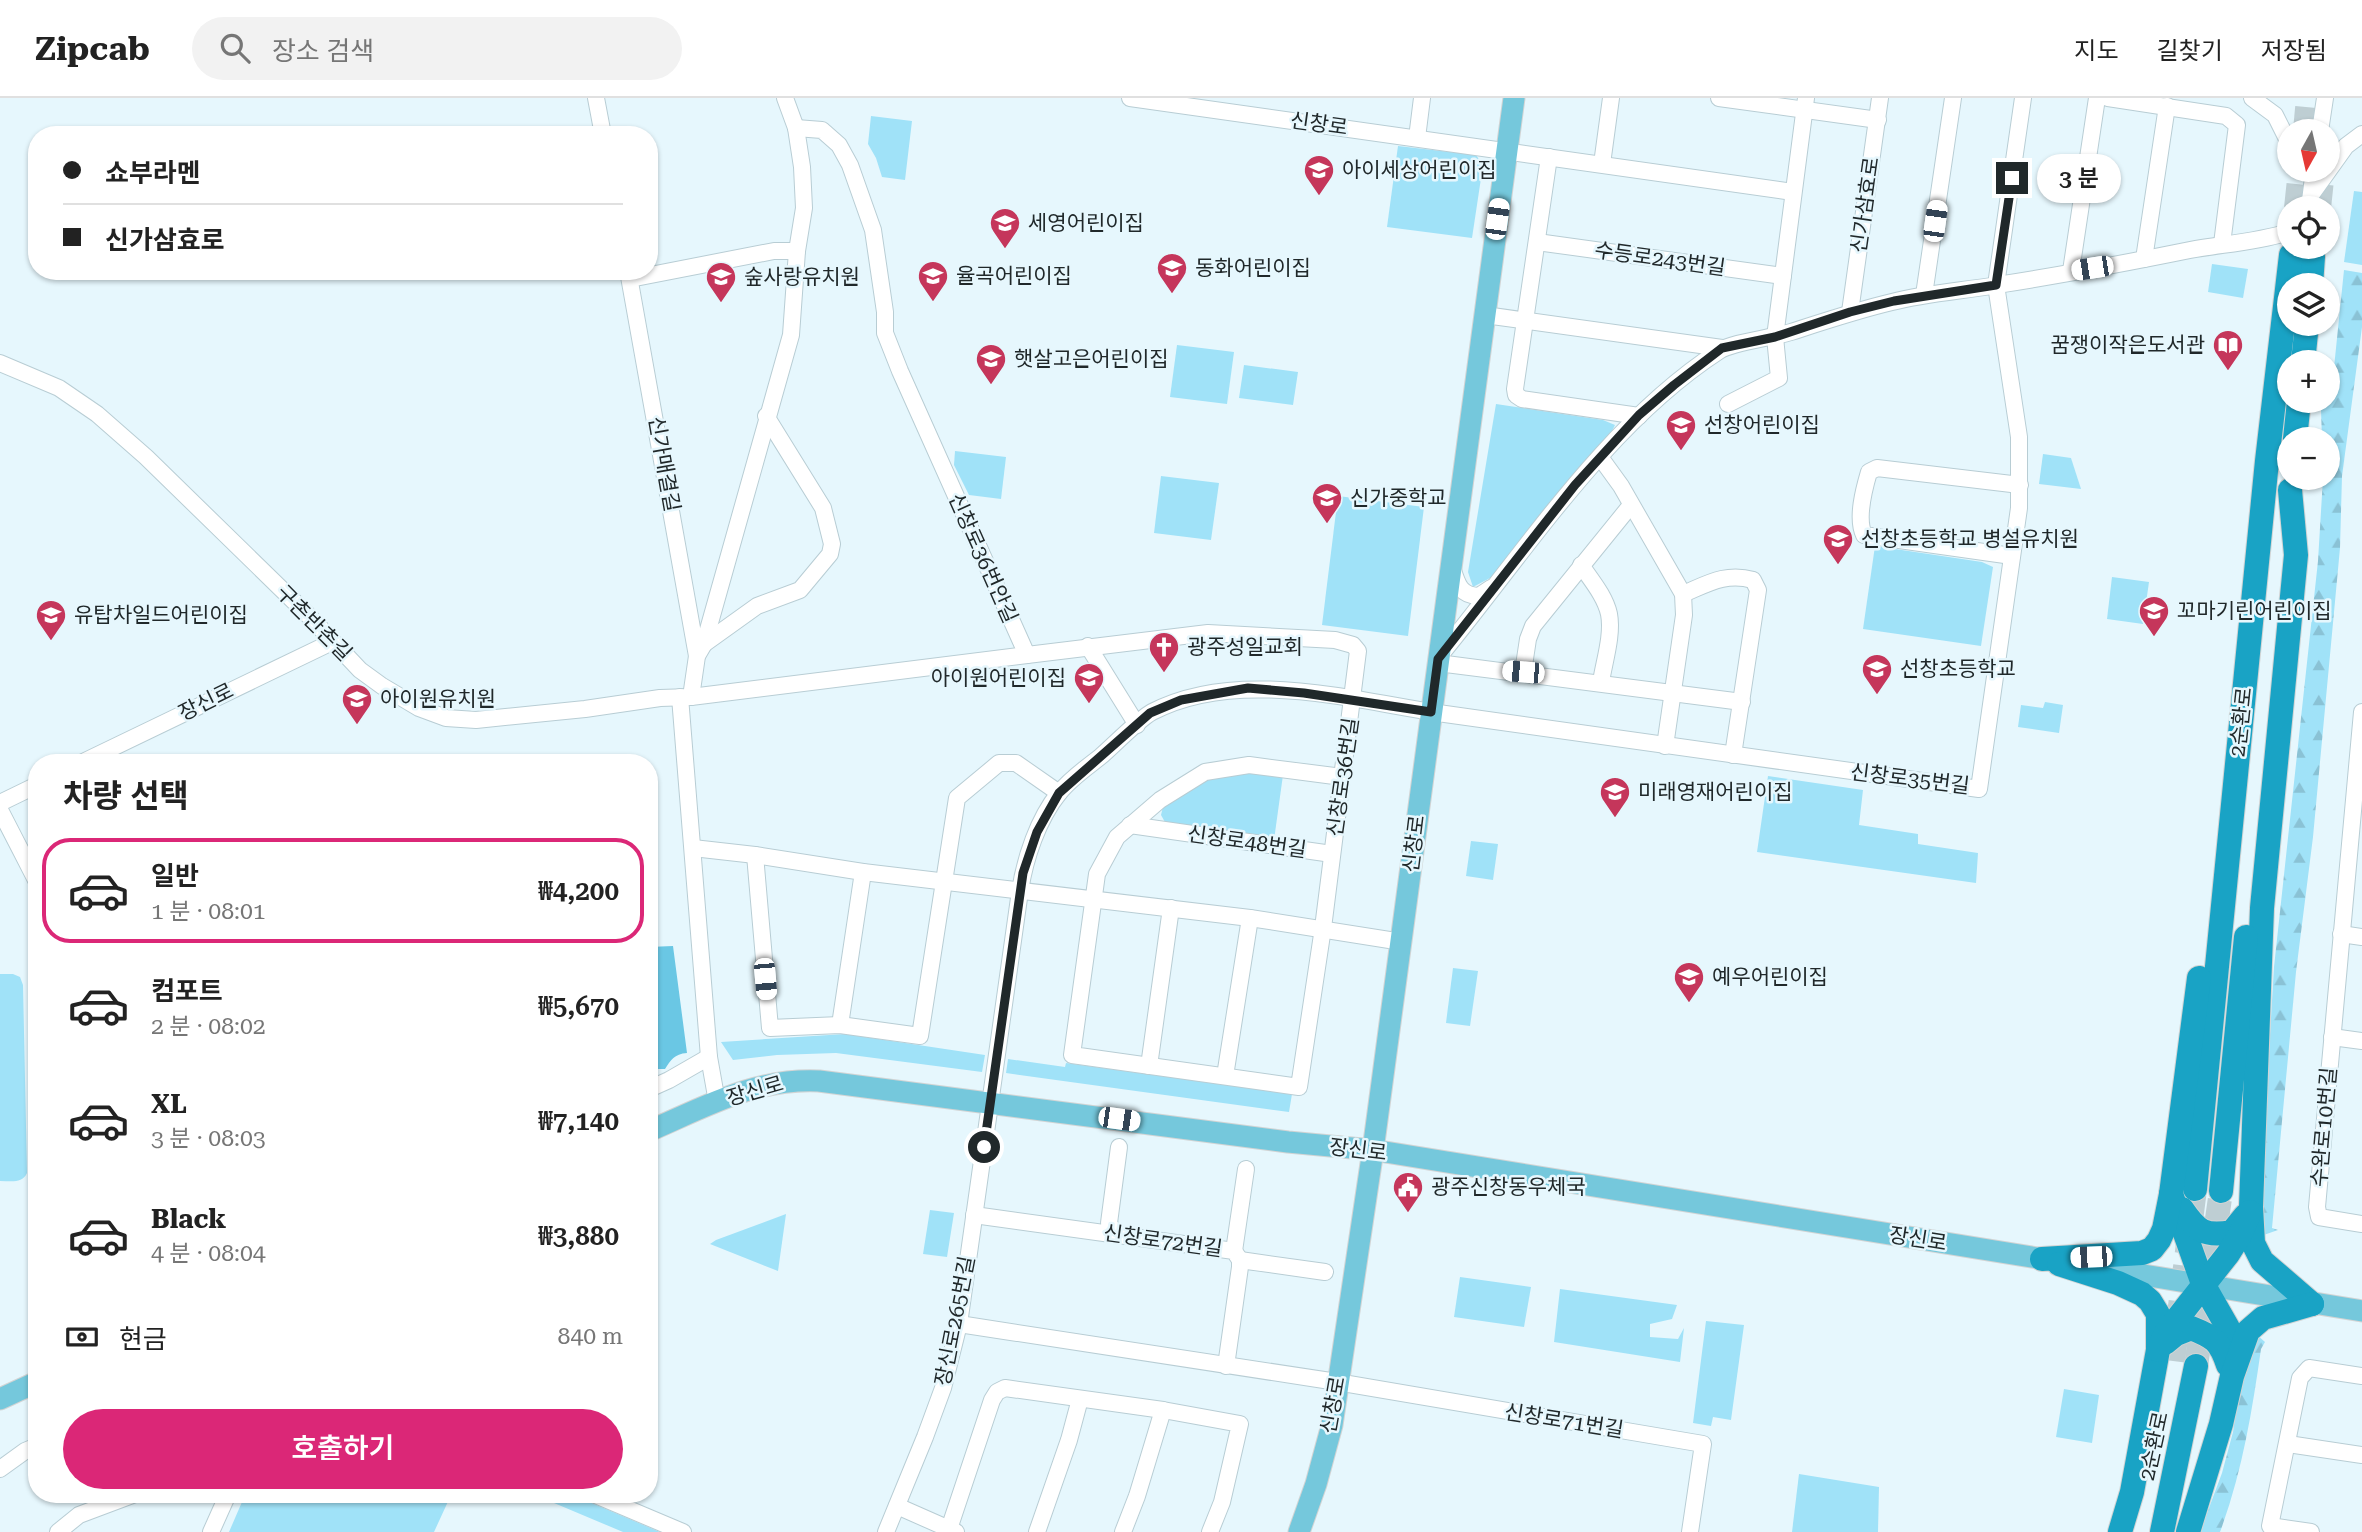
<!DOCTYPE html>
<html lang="ko">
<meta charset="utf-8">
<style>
:root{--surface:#fff;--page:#f2f2f2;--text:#222;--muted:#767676;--line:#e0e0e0;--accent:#db2777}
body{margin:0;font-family:"Roboto Serif","Noto Sans KR",serif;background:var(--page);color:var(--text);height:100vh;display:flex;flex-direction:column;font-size:26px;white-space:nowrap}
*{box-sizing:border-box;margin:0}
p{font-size:23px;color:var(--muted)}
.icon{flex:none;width:38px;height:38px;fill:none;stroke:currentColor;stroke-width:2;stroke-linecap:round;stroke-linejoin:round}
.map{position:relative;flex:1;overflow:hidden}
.drawer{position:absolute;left:28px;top:656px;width:630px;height:749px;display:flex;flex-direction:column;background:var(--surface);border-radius:28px;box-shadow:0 2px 5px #0004}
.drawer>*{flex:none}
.guide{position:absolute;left:28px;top:28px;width:630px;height:154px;border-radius:28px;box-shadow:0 2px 5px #0004;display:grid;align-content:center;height:154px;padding:0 35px;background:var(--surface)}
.needle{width:46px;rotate:188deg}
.buttons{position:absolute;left:2277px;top:21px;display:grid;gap:14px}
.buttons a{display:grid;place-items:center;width:63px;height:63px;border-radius:50%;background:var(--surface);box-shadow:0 2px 5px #0004;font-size:35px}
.end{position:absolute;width:32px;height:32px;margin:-16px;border:9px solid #20282a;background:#fff;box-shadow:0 0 0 4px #fff}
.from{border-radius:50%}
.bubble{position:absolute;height:49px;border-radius:24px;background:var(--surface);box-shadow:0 2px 5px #0004;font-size:23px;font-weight:600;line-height:49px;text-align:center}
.car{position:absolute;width:21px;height:42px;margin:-21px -10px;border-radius:9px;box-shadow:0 0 5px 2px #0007;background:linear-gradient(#fff 24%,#345 0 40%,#fff 0 76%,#345 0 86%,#fff 0)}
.guide b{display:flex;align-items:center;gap:24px;height:66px;font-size:26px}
.guide b+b{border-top:2px solid var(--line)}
.guide i{width:18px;height:18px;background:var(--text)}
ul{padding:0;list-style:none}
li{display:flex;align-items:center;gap:21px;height:105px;margin:0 14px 10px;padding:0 21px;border:4px solid transparent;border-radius:28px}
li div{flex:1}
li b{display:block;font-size:26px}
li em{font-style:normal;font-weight:600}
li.on{border-color:var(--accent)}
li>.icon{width:63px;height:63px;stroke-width:1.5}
h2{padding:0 35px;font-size:32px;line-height:84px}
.pay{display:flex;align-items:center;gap:18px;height:77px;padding:0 35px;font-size:26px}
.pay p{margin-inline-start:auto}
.button{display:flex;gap:14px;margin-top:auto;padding:14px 35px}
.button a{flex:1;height:80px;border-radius:42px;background:var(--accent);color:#fff;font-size:28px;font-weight:600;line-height:80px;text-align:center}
header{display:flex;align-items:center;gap:42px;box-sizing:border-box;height:98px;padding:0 35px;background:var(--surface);border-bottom:2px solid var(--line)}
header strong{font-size:33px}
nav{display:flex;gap:38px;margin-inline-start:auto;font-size:24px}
.search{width:490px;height:63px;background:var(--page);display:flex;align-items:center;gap:18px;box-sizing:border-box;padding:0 24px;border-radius:38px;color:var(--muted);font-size:26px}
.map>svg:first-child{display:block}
.green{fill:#a0e2f8}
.forest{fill:url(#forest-firs)}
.water{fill:#6ac7e4}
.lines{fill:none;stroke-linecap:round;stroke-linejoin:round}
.highway-tunnel{stroke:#beced3;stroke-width:24;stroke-dasharray:24 12;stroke-linecap:butt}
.minor-casing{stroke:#b8cdd4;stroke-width:18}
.major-casing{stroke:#d2d4d4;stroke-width:23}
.highway-casing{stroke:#d2d4d4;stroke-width:26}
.minor{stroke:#fff;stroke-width:16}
.major{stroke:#75c8dc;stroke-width:21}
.highway{stroke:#19a3c5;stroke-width:24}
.route{stroke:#20282a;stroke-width:9}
.labels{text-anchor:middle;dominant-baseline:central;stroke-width:5;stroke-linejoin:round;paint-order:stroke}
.street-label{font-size:21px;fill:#20282a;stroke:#e6f7fd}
.poi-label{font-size:21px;fill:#20282a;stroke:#e6f7fd;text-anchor:start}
</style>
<header>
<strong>Zipcab</strong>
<div class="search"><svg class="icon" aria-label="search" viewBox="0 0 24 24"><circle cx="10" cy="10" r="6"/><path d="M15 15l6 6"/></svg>장소 검색</div>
<nav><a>지도</a><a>길찾기</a><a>저장됨</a></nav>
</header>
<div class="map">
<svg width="2362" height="1434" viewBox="0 0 2362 1434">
<defs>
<pattern id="forest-firs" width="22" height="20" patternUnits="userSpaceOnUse" patternTransform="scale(1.75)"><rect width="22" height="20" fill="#a0e2f8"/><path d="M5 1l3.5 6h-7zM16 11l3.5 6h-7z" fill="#8ac2d5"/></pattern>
</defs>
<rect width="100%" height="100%" fill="#e6f7fd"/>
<g class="green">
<polygon points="871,18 912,23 905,82 882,79 876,60 868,46"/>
<polygon points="1398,48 1476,57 1483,67 1472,140 1387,129"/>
<polygon points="2354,93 2362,94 2362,167 2344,164"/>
<polygon points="2212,166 2248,171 2243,200 2208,194"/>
<polygon points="1177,247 1234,254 1227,306 1170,299"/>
<polygon points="1244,267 1298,274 1293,307 1239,300"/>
<polygon points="1496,306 1603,322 1615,327 1609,339 1492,479 1473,489 1468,474"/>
<polygon points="955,353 1006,359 1001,401 969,397 954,367"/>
<polygon points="2043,356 2071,360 2081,391 2039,386"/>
<polygon points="1161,378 1219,385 1211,442 1154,435"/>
<polygon points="1338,398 1424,409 1408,538 1322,527"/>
<polygon points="1875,448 1982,464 1993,469 1981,548 1863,531"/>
<polygon points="2112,479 2149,484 2143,526 2107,521"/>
<polygon points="2045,604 2063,607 2059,635 2018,629 2021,607 2043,610"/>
<polygon points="1239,673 1283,677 1274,742 1166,726 1161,717 1163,709 1207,680"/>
<polygon points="1768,678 1863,692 1859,727 1918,736 1918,746 1978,755 1976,785 1757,754"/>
<polygon points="1471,743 1498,746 1493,782 1466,778"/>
<polygon points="1453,870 1478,873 1470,928 1446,925"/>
<path d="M 0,876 L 13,876 L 20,879 L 23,887 L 27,1075 C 22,1086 11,1083 0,1083 Z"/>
<polygon points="845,936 985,957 982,974 836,955 777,957 733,962 721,944"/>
<polygon points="1008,961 1065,969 1066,965 1292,996 1289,1014 1006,975"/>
<polygon points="930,1112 954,1115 947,1159 923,1156"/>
<polygon points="786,1116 778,1173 710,1146 716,1142"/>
<polygon points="1460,1179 1531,1189 1524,1229 1454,1219"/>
<polygon points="1560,1191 1677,1207 1672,1221 1650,1226 1650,1239 1678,1241 1684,1230 1680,1264 1554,1244"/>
<polygon points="1706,1223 1744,1227 1731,1322 1713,1319 1711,1328 1693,1325"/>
<polygon points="2064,1291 2099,1297 2092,1345 2056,1339"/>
<polygon points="1799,1376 1879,1389 1878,1434 1792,1434"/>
<polygon points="245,1397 245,1396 451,1397 434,1434 229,1434"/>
<polygon points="535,1397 573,1397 660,1434 623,1434"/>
</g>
<g class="forest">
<polygon points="2344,172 2362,175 2362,229 2342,378 2340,450 2313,739 2296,874 2272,1130 2278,1132 2258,1139 2274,869 2318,463 2323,380 2328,380 2328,341 2322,341 2321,312 2325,303 2328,303 2332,289"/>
<path d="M 2256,1236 L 2265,1244 L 2261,1251 C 2252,1314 2242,1375 2220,1434 L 2200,1434 L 2222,1375 L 2233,1334 L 2244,1256 Z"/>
</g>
<path class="water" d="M 673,848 L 687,955 C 674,956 671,962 665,971 L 649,971 L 649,849 Z"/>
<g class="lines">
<g class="highway-tunnel">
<polyline points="2305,33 2308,0"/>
<polyline points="2296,110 2300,72"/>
<polyline points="2319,110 2323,72"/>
<polyline points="2173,1263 2195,1091"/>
<polyline points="2196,1268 2221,1093"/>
</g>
<g class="minor-casing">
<g id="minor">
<polyline points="596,0 603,37"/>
<polyline points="1130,0 1793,94"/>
<polyline points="1719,0 1878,22"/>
<polyline points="2108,0 2226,18 2237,27 2222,146"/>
<polyline points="2252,0 2275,17 2289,45"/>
<polyline points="796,30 822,32 839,47 850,67 873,132 885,214 885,235 900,273 1027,557 1208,535 1335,542 1353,547 1358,553 1323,830 1299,989 1072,957 1097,776 1117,739 1160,702 1205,674 1249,667 1342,679"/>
<polyline points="2320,33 2325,0"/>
<polyline points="1417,40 1422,0"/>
<polyline points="1549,59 1515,291 1516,297 1522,301 1639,318"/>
<polyline points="1602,66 1611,0"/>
<polyline points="2311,97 2346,48 2362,36"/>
<polyline points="2309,110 2314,72"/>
<polyline points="1537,144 1783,178"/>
<polyline points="2144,161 2167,8"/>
<polyline points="628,173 697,558"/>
<polyline points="2071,173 2097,0"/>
<polyline points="630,181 774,153 797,153"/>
<polyline points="1924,197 1953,0"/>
<polyline points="1850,214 1880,0"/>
<polyline points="1485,217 1722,250"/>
<polyline points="0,265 59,290 97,316 146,359 309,518 360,572 382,588 419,610 446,620 476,622 585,611 660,600 691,599 1027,557"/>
<polyline points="1728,306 1779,280 1775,239 1806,0"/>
<polyline points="1600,359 1621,388 1683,496 1684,517 1665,648"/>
<path d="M 2012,458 L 1864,437 C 1856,420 1864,391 1869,374 L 1877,370 L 2020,387"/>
<path d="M 1581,467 C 1591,482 1605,498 1609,516 C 1613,537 1604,564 1601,584"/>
<path d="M 1452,469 C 1457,485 1460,498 1479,498 L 1491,490"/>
<path d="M 1683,496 C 1707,486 1726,474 1753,482 L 1758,492 L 1733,657"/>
<polyline points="704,546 757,508 800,492 830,456 832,446 823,410 766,318"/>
<polyline points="1088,548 1137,627"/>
<path d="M 1438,560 C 1524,456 1605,327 1719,253 C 1733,244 1772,240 1791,234 C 1825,223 1858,212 1892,204 C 1927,195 1962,193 1997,187 C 2062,177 2126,165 2190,152 C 2223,146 2257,144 2289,134"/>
<polyline points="1438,565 1742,604"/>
<polyline points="1523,574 1528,541 1533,528 1631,407"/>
<polyline points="680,599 709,959 717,1004"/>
<polyline points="691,599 697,558 704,546 791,237 797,153 804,110 802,69 796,30 785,0"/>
<polyline points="2362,614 2317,1109 2319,1119 2362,1126"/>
<polyline points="81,665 332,544"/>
<polyline points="0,705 37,687"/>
<polyline points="0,712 37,784"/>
<polyline points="1130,727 1332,756"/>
<polyline points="693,750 755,757 863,774 1250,820 1402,844"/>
<polyline points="755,757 770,930 840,927 920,938 957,700 999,665 1016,665 1059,695"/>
<polyline points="2341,836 2362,839"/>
<polyline points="840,927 863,774"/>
<polyline points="2332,939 2362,943"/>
<polyline points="1149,968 1171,810"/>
<polyline points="1225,978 1250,820"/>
<polyline points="649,991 669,982 709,959"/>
<polyline points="974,1117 1234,1153 1240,1162 1240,1169 1226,1268"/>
<polyline points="1115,1136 1109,1125 1119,1049"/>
<polyline points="1234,1153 1246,1071"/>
<polyline points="1240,1162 1325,1174"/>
<polyline points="959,1226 1337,1284 1703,1346 1690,1434"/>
<polyline points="2288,1346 2362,1357"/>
<polyline points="0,1371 25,1353 37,1348"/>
<polyline points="593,1396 683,1434"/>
<polyline points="897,1408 956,1434"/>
<polyline points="58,1434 79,1417 135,1396"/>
<polyline points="211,1434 228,1396"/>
<path d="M 886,1434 L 925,1339 L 943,1290 L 959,1226 L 1020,793 C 1025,760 1038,721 1059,695 C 1070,681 1086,670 1100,659 C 1113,648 1139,621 1152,614 C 1234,571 1345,600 1431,614 L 1979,691 L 2019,410 L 2019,339 L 1996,187 L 2023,0"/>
<polyline points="948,1434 992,1302 997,1294 1005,1290 1163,1312 1240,1326 1222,1404 1210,1434"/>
<polyline points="1037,1434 1069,1342 1080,1301"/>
<polyline points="1123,1434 1137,1398 1163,1312"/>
<polyline points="2311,1434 2270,1428 2300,1280 2309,1270 2362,1278"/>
</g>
</g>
<g class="major-casing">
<g id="major">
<path d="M 649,1033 C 707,1008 755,980 819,983 L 1288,1044 L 1373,1052 L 2056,1163"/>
<polyline points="2095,1169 2362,1213"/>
<polyline points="0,1301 37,1284"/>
<polyline points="1299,1434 1316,1386 1332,1327 1373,1052 1514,0"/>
</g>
</g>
<g class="highway-casing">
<g id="highway">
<polyline points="2311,187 2313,159"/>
<polyline points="2303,264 2307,226"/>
<polyline points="2295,341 2299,303"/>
<polyline points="2290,392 2296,457 2262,810 2251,1109 2253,1145 2262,1163 2312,1206"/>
<polyline points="2195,1091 2267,363 2291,157"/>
<polyline points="2221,1093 2246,839"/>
<polyline points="2171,1096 2203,1186 2228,1230 2231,1240 2232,1267"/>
<path d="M 2182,1111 C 2197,1133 2204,1139 2232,1134 L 2245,1118"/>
<polyline points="2042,1161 2142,1155 2152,1151 2159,1142 2164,1131 2171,1096 2199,880"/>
<polyline points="2059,1166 2118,1185 2142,1196 2150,1203 2158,1216 2158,1252 2132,1394 2120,1434"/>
<path d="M 2165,1245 L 2176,1236 L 2191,1230 C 2214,1239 2220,1243 2228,1267"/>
<polyline points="2158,1252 2166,1235 2228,1156 2240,1137 2250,1114"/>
<polyline points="2162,1434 2196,1268"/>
<polyline points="2188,1434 2221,1326 2232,1278 2248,1233 2263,1220 2312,1206"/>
</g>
</g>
<use href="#minor" class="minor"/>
<use href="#major" class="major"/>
<use href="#highway" class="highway"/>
</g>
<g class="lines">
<polyline class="route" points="984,1049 1023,775 1037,734 1059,695 1150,615 1181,602 1248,590 1304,595 1431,614 1438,561 1575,387 1639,317 1674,287 1722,250 1775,239 1850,214 1894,203 1996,187 2012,80"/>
</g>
<defs>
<g id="school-pin" transform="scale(1.575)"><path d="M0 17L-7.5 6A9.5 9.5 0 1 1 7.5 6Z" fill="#c5365b" stroke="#e6f7fd"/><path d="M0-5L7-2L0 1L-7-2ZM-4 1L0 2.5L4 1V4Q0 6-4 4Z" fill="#fff"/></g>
<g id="library-pin" transform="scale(1.575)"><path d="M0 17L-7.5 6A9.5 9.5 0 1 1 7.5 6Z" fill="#c5365b" stroke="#e6f7fd"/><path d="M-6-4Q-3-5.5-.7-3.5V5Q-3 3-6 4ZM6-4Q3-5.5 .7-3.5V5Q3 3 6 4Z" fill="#fff"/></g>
<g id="church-pin" transform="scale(1.575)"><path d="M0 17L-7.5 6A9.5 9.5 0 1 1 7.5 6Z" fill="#c5365b" stroke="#e6f7fd"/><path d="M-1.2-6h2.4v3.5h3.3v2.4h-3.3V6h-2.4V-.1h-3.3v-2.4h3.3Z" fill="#fff"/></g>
<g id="civic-pin" transform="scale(1.575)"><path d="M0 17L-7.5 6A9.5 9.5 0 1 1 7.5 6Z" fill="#c5365b" stroke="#e6f7fd"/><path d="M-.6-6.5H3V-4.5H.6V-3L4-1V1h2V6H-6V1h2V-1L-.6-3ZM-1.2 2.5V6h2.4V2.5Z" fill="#fff"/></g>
</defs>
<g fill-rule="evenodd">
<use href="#school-pin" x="1319" y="72"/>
<use href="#school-pin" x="1005" y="125"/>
<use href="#school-pin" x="1172" y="170"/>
<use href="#school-pin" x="933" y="178"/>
<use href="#school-pin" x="721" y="179"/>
<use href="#library-pin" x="2228" y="247"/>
<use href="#school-pin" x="991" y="261"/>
<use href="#school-pin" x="1681" y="327"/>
<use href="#school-pin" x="1327" y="400"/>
<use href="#school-pin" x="1838" y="441"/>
<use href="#school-pin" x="2154" y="513"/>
<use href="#school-pin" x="51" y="517"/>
<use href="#church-pin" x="1164" y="549"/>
<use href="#school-pin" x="1877" y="571"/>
<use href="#school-pin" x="1089" y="580"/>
<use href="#school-pin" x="357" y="601"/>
<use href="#school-pin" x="1615" y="694"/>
<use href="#school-pin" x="1689" y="879"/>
<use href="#civic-pin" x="1408" y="1089"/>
</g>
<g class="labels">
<g class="street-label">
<text transform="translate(1319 26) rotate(8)">신창로</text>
<text transform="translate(1865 107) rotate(-82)">신가삼효로</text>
<text transform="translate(1660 161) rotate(8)">수등로243번길</text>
<text transform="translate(664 366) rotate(80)">신가매결길</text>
<text transform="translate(983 460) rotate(66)">신창로36번안길</text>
<text transform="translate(314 525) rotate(45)">구촌반촌길</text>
<text transform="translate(206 604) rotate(-26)">장신로</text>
<text transform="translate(2241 624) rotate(-84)">2순환로</text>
<text transform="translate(1343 679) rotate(-82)">신창로36번길</text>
<text transform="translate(1910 681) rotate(7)">신창로35번길</text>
<text transform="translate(1247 744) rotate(8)">신창로48번길</text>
<text transform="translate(1414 746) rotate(-83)">신창로</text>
<text transform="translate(755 993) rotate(-16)">장신로</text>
<text transform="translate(2324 1029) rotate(-85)">수완로10번길</text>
<text transform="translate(1358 1052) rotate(7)">장신로</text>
<text transform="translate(1918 1141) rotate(9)">장신로</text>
<text transform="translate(1163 1143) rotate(8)">신창로72번길</text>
<text transform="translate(955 1223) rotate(-79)">장신로265번길</text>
<text transform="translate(1333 1307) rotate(-80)">신창로</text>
<text transform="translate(1564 1323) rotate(9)">신창로71번길</text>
<text transform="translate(2154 1348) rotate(-78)">2순환로</text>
</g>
<g class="poi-label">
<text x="1342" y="72">아이세상어린이집</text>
<text x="1028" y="125">세영어린이집</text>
<text x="1195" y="170">동화어린이집</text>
<text x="956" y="178">율곡어린이집</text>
<text x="744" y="179">숲사랑유치원</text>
<text x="2205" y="247" text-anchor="end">꿈쟁이작은도서관</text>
<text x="1014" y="261">햇살고은어린이집</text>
<text x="1704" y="327">선창어린이집</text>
<text x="1350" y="400">신가중학교</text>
<text x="1861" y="441">선창초등학교 병설유치원</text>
<text x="2177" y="513">꼬마기린어린이집</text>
<text x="74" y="517">유탑차일드어린이집</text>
<text x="1187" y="549">광주성일교회</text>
<text x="1900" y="571">선창초등학교</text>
<text x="1066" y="580" text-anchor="end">아이원어린이집</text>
<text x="380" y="601">아이원유치원</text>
<text x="1638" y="694">미래영재어린이집</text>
<text x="1712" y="879">예우어린이집</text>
<text x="1431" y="1089">광주신창동우체국</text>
</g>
</g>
</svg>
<div class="buttons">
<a><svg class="needle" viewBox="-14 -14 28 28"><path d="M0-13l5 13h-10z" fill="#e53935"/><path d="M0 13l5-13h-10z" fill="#767676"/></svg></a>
<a><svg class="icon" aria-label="locate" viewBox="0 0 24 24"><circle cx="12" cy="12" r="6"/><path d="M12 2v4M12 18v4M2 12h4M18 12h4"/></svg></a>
<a><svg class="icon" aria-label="layers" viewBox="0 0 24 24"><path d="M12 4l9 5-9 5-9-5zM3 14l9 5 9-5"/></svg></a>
<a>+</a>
<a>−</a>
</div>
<i class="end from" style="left:984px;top:1049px"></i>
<i class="end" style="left:2012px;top:80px"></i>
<div class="bubble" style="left:2037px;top:56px;width:84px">3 분</div>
<i class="car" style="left:1497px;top:121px;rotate:8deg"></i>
<i class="car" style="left:1935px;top:123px;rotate:8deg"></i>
<i class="car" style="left:2092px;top:170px;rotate:261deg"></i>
<i class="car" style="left:1523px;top:574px;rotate:275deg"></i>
<i class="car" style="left:765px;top:881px;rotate:175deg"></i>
<i class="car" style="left:1119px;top:1021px;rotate:98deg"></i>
<i class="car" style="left:2091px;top:1159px;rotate:268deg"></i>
<div class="guide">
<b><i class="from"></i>쇼부라멘</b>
<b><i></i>신가삼효로</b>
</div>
<section class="drawer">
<h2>차량 선택</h2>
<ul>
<li class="on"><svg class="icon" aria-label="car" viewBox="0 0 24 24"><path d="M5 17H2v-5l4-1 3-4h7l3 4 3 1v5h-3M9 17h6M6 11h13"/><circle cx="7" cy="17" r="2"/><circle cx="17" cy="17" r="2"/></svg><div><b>일반</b><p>1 분 · 08:01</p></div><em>₩4,200</em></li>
<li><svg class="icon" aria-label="car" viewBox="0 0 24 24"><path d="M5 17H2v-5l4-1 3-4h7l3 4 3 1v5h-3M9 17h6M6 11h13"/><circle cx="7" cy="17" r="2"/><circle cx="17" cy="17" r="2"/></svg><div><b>컴포트</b><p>2 분 · 08:02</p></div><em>₩5,670</em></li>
<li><svg class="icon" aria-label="car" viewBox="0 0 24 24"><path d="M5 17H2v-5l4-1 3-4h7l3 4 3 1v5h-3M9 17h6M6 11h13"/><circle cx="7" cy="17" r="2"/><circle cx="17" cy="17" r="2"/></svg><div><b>XL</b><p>3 분 · 08:03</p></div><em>₩7,140</em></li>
<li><svg class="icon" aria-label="car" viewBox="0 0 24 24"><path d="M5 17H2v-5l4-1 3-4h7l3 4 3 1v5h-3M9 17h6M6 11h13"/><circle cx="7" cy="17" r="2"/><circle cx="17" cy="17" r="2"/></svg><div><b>Black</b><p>4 분 · 08:04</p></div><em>₩3,880</em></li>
</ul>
<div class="pay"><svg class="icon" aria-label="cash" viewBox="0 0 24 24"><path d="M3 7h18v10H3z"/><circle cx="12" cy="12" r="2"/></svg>현금<p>840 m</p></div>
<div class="button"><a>호출하기</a></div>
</section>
</div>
